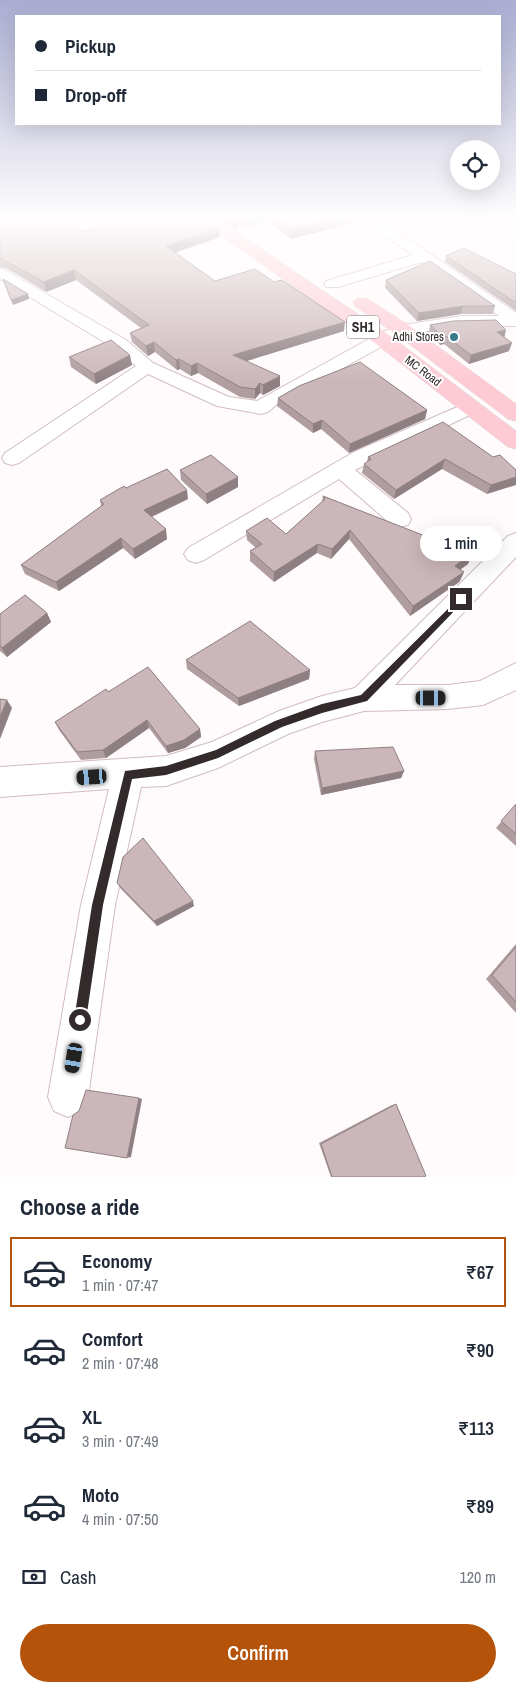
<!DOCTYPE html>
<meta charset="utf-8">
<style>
:root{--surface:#fff;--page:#f2f2f3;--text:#1f2937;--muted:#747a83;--line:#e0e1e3;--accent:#b45309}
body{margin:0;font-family:"Archivo Narrow",sans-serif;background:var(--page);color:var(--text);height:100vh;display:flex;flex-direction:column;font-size:19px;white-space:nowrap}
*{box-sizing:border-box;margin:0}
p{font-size:16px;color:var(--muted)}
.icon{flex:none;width:28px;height:28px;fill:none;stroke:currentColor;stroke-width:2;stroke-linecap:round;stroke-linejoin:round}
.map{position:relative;height:1177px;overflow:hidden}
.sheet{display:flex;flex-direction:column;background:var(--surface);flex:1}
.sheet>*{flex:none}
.hud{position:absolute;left:15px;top:15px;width:486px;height:110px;border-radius:0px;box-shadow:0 5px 20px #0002;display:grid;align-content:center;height:110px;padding:0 20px;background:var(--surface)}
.fabs{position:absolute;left:450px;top:140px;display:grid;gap:10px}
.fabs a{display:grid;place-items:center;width:50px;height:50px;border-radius:50%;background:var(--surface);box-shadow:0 5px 20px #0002;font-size:25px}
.end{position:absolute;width:22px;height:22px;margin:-11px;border:6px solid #322a2b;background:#fff;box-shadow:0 0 0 2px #fff}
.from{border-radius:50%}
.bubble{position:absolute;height:35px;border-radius:18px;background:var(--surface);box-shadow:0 5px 20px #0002;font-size:16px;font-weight:600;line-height:35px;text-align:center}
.car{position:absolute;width:15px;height:30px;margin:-15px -8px;border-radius:6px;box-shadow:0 0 4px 1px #0007;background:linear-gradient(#222 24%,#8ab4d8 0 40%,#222 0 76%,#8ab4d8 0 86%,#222 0)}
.hud b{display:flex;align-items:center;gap:18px;height:48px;font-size:19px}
.hud b+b{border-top:1px solid var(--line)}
.hud i{width:12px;height:12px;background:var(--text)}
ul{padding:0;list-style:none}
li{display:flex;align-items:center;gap:15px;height:70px;margin:0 10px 8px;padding:0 10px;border:2px solid transparent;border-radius:0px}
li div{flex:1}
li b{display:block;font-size:19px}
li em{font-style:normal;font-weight:600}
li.current{border-color:var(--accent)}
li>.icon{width:45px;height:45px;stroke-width:1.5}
h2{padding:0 20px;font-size:22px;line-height:60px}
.pay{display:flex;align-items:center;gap:12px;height:55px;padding:0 20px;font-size:19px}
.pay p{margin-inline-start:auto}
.button{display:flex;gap:10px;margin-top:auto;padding:10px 20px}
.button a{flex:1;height:58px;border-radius:30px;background:var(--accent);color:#fff;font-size:20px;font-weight:600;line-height:58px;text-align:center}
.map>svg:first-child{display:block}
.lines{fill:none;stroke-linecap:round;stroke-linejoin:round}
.minor-casing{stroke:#d2bcc0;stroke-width:2}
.primary-casing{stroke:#d6d4d5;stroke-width:1}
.minor{fill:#fff;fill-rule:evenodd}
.primary{fill:#fecad4;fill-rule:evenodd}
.wall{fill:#af9d9f}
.shaded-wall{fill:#8e7f82}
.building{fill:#cbb6b9;stroke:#8e7f82}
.route{fill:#322a2b}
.poi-dot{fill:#377a8b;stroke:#fff;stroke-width:2}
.labels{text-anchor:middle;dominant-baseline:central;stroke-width:4;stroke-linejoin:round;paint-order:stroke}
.far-poi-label{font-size:12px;fill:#322a2b;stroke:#fff;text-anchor:end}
.far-street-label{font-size:12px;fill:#322a2b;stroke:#fff}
.shield{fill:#fff;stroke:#706a6b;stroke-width:1}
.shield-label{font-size:14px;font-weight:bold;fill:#322a2b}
</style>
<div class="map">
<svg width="516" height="1177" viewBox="0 0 516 1177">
<rect width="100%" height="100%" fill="#fffafb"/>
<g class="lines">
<g class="minor-casing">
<g id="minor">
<path d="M 368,218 L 378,218 L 503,304 L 516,313 L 516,326 C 473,326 429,325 388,343 L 276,405 L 268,412 L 261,414 L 217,406 L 148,374 L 19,463 L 12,465 L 5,463 L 2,458 L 5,453 L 136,366 L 114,348 L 0,279 L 0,268 L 5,270 L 126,340 L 153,363 L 229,397 L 257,401 L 376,335 L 397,326 L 461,316 L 499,316 L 422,262 L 338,287 L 326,287 L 324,284 L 326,281 L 413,255 L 368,224 L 366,221 Z"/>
<polygon points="471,401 478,403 481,407 478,411 355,470 408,513 411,519 408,525 400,527 392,525 339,479 204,560 196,563 188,560 184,554 188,548 354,452"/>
<polygon points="516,533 516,557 395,685 448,685 480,681 516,663 516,690 483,705 448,709 364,711 322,722 288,734 218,768 166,786 141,787 115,905 88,1097 82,1111 68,1117 54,1111 48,1097 81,905 109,789 0,797 0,767 166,756 212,742 279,711 322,696 355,688 508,536"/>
</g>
</g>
<g class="primary-casing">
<g id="primary">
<polygon points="198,218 215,218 389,335 516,431 516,449 508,447 375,343 200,221"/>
<polygon points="362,298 368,299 410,326 516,404 516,421 508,419 396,334 356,307 353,303 356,299"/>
</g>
</g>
<use href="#minor" class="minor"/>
<use href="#primary" class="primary"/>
</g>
<g class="wall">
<polygon points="0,218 41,222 67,226 85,231 220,237 175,253 215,281 344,331 246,361 280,386 263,395 260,393 255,399 240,397 198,373 191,376 180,369 177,370 155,352 148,356 132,342 130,333 141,328 76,280 46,292 6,268 0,267"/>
<polygon points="218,218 350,218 349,224 291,239 266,221 244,228 239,225 236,230"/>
<polygon points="446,256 516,274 516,311 445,262"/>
<polygon points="386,280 495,306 493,314 461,314 417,321 385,288"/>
<polygon points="430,325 504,337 509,351 469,364 444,344 440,345 429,333"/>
<polygon points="69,357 132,365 96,384 71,367"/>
<polygon points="278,398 427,410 425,419 349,453 321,429 313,433 277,406"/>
<polygon points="368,457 493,457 516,470 487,494 442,469 394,499 362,473 364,464 367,462"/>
<polygon points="180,470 238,487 207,504 181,480"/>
<polygon points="126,488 188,499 152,517 167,539 135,559 123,548 59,591 25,574 21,565 101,506 100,500"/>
<polygon points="323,496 471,554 468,564 460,569 460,581 410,616 349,539 331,559 317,553 274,582 250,561 250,551 256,548 247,540 246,531 286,534 322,502"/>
<polygon points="47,613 51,622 7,657 0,651 0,614"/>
<polygon points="186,660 310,670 309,679 239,706 187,669"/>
<polygon points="108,692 200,729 201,737 185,748 168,753 149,728 106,758 81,760 59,730 55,722"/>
<polygon points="315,751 404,771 401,778 321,795 314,759"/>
<polygon points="516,804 516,846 496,828"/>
<polygon points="117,883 194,906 157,926 121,889"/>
<polygon points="516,944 516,1013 486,979"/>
<polygon points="396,1104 424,1177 331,1177 319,1143 392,1105"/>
</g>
<g class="shaded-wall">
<polygon points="237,218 238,218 239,225 236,230 235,221"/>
<polygon points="248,218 266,218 266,221 244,228 244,219"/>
<polygon points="341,218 350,218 349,224 291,239 291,230"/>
<polygon points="219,228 220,237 167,255 166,246"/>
<polygon points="74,270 76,280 46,292 44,282"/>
<polygon points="28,294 29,299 13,305 11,300"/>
<polygon points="463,306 461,314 417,321 419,313"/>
<polygon points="345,322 344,331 234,365 233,355"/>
<polygon points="506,330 504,339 497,332"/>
<polygon points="442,336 446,336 444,344 440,345"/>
<polygon points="154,342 155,352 148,356 146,346"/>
<polygon points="512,343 509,351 469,364 471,355"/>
<polygon points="130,355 132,365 96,384 94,374"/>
<polygon points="179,359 180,369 177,370 176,360"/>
<polygon points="197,363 198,373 191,376 191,366"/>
<polygon points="280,376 280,386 263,395 263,385"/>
<polygon points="260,383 260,393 255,399 255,389"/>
<polygon points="427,410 425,419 349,453 350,444"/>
<polygon points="322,420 321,429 313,433 313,424"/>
<polygon points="445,459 442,469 394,499 396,490"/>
<polygon points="238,477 238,487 207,504 206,494"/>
<polygon points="516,477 516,485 487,494 491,485"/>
<polygon points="187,490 188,499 146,519 144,510"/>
<polygon points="166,529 167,539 135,559 133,549"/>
<polygon points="350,530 349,539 331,559 332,549"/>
<polygon points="121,538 123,548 59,591 56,582"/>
<polygon points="318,544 317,553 274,582 274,572"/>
<polygon points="471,554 468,564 452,576 455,566"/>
<polygon points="464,572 460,581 458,583 410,616 413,606"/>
<polygon points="47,613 51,622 7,657 2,648"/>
<polygon points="310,670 309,679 239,706 238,698"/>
<polygon points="7,700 12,708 0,739 0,717"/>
<polygon points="147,720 149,728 106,758 103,750"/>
<polygon points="200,729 201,737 185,748 168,753 166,746"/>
<polygon points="404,771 401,778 321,795 322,788"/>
<polygon points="193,901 194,906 157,926 154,921"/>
<polygon points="139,1098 142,1099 131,1157 127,1158"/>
</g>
<g class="building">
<polygon points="0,218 37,218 41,222 57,218 67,226 74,224 85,231 129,218 204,218 219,228 166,246 215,281 255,269 274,282 282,280 345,322 233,355 280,376 263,385 260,383 255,389 240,387 197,363 191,366 179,359 176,360 154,342 146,346 130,333 149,325 74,270 44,282 0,258"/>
<polygon points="231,218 237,218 235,221"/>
<polygon points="274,218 341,218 291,230"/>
<polygon points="464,248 516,274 516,303 446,256"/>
<polygon points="430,261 495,306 463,306 419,313 386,280"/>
<polygon points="3,279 28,294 11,300"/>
<polygon points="496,320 506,330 497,332 512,343 471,355 446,336 442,336 430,325 453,321"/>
<polygon points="111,340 130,355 94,374 69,357"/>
<polygon points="360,362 427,410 350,444 322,420 313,424 278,398 299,386"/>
<polygon points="443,422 493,457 500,455 516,470 516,477 491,485 445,459 396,490 364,464 371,459 368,457"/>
<polygon points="211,455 238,477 206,494 180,470"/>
<polygon points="167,469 187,490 144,510 166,529 133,549 121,538 56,582 21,565 104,504 100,500 124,486 126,488"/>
<polygon points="323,496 471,554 455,566 464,572 413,606 350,530 332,549 318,544 274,572 250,551 262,544 246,531 267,518 286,534 325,499"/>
<polygon points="25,595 47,613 2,648 0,646 0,614"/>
<polygon points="250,621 310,670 238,698 186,660"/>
<polygon points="148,667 200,729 184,740 166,746 147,720 103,750 77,752 55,722 106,689 108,692"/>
<polygon points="0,699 7,700 0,717"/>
<polygon points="393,747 404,771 322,788 315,751"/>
<polygon points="516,804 516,834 501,821"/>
<polygon points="143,838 193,901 154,921 117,883 123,857"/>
<polygon points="516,947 516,1002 492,975"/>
<polygon points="86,1090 139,1098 127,1158 65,1148 73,1115 79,1111"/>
<polygon points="396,1104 426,1176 424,1177 332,1177 321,1144"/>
</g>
<linearGradient id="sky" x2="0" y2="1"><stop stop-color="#aaadd2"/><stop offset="0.57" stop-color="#fffdfd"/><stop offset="1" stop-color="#fffdfd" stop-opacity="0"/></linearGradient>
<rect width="516" height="383" fill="url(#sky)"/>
<polygon class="route" points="461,596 465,599 464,601 367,701 322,713 282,727 218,758 166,775 132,779 103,905 86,1020 84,1025 80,1026 75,1025 74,1020 92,905 125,771 166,766 216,750 275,721 322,704 361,695"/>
<circle class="poi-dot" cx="454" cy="337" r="5"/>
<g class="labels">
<g class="far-poi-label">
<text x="444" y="337">Adhi Stores</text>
</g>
<g class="far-street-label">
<text transform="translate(423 371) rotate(37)">MC Road</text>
</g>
<rect class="shield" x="347" y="315.5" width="32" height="23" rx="4"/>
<g class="shield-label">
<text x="363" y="327">SH1</text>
</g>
</g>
</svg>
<div class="fabs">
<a><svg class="icon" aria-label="locate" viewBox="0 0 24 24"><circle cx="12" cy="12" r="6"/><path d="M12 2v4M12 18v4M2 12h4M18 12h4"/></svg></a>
</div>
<i class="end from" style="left:80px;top:1020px"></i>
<i class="end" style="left:461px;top:599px"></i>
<div class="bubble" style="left:420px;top:526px;width:82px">1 min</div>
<i class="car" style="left:431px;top:698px;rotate:90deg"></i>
<i class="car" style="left:92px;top:777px;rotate:266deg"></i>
<i class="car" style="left:74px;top:1058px;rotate:189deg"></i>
<div class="hud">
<b><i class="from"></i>Pickup</b>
<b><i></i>Drop-off</b>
</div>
</div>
<section class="sheet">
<h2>Choose a ride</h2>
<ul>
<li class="current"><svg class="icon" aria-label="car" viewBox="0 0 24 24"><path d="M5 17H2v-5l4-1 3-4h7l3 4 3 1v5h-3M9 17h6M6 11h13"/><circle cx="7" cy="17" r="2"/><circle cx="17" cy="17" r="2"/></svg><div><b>Economy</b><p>1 min · 07:47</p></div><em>₹67</em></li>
<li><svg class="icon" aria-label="car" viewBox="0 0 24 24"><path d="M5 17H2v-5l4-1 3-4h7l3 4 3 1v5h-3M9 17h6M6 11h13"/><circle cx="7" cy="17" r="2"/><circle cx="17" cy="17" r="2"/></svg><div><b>Comfort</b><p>2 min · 07:48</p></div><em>₹90</em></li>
<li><svg class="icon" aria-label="car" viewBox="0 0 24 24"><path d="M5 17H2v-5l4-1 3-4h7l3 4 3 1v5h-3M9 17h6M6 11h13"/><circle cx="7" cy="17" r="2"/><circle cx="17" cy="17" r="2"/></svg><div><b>XL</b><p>3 min · 07:49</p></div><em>₹113</em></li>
<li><svg class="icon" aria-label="car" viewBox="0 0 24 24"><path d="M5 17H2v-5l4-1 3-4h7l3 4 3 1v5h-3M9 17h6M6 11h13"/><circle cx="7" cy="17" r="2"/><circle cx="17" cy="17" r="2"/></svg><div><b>Moto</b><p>4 min · 07:50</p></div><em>₹89</em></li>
</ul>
<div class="pay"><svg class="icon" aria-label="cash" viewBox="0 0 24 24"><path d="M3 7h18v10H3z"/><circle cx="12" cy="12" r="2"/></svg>Cash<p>120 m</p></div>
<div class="button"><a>Confirm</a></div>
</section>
